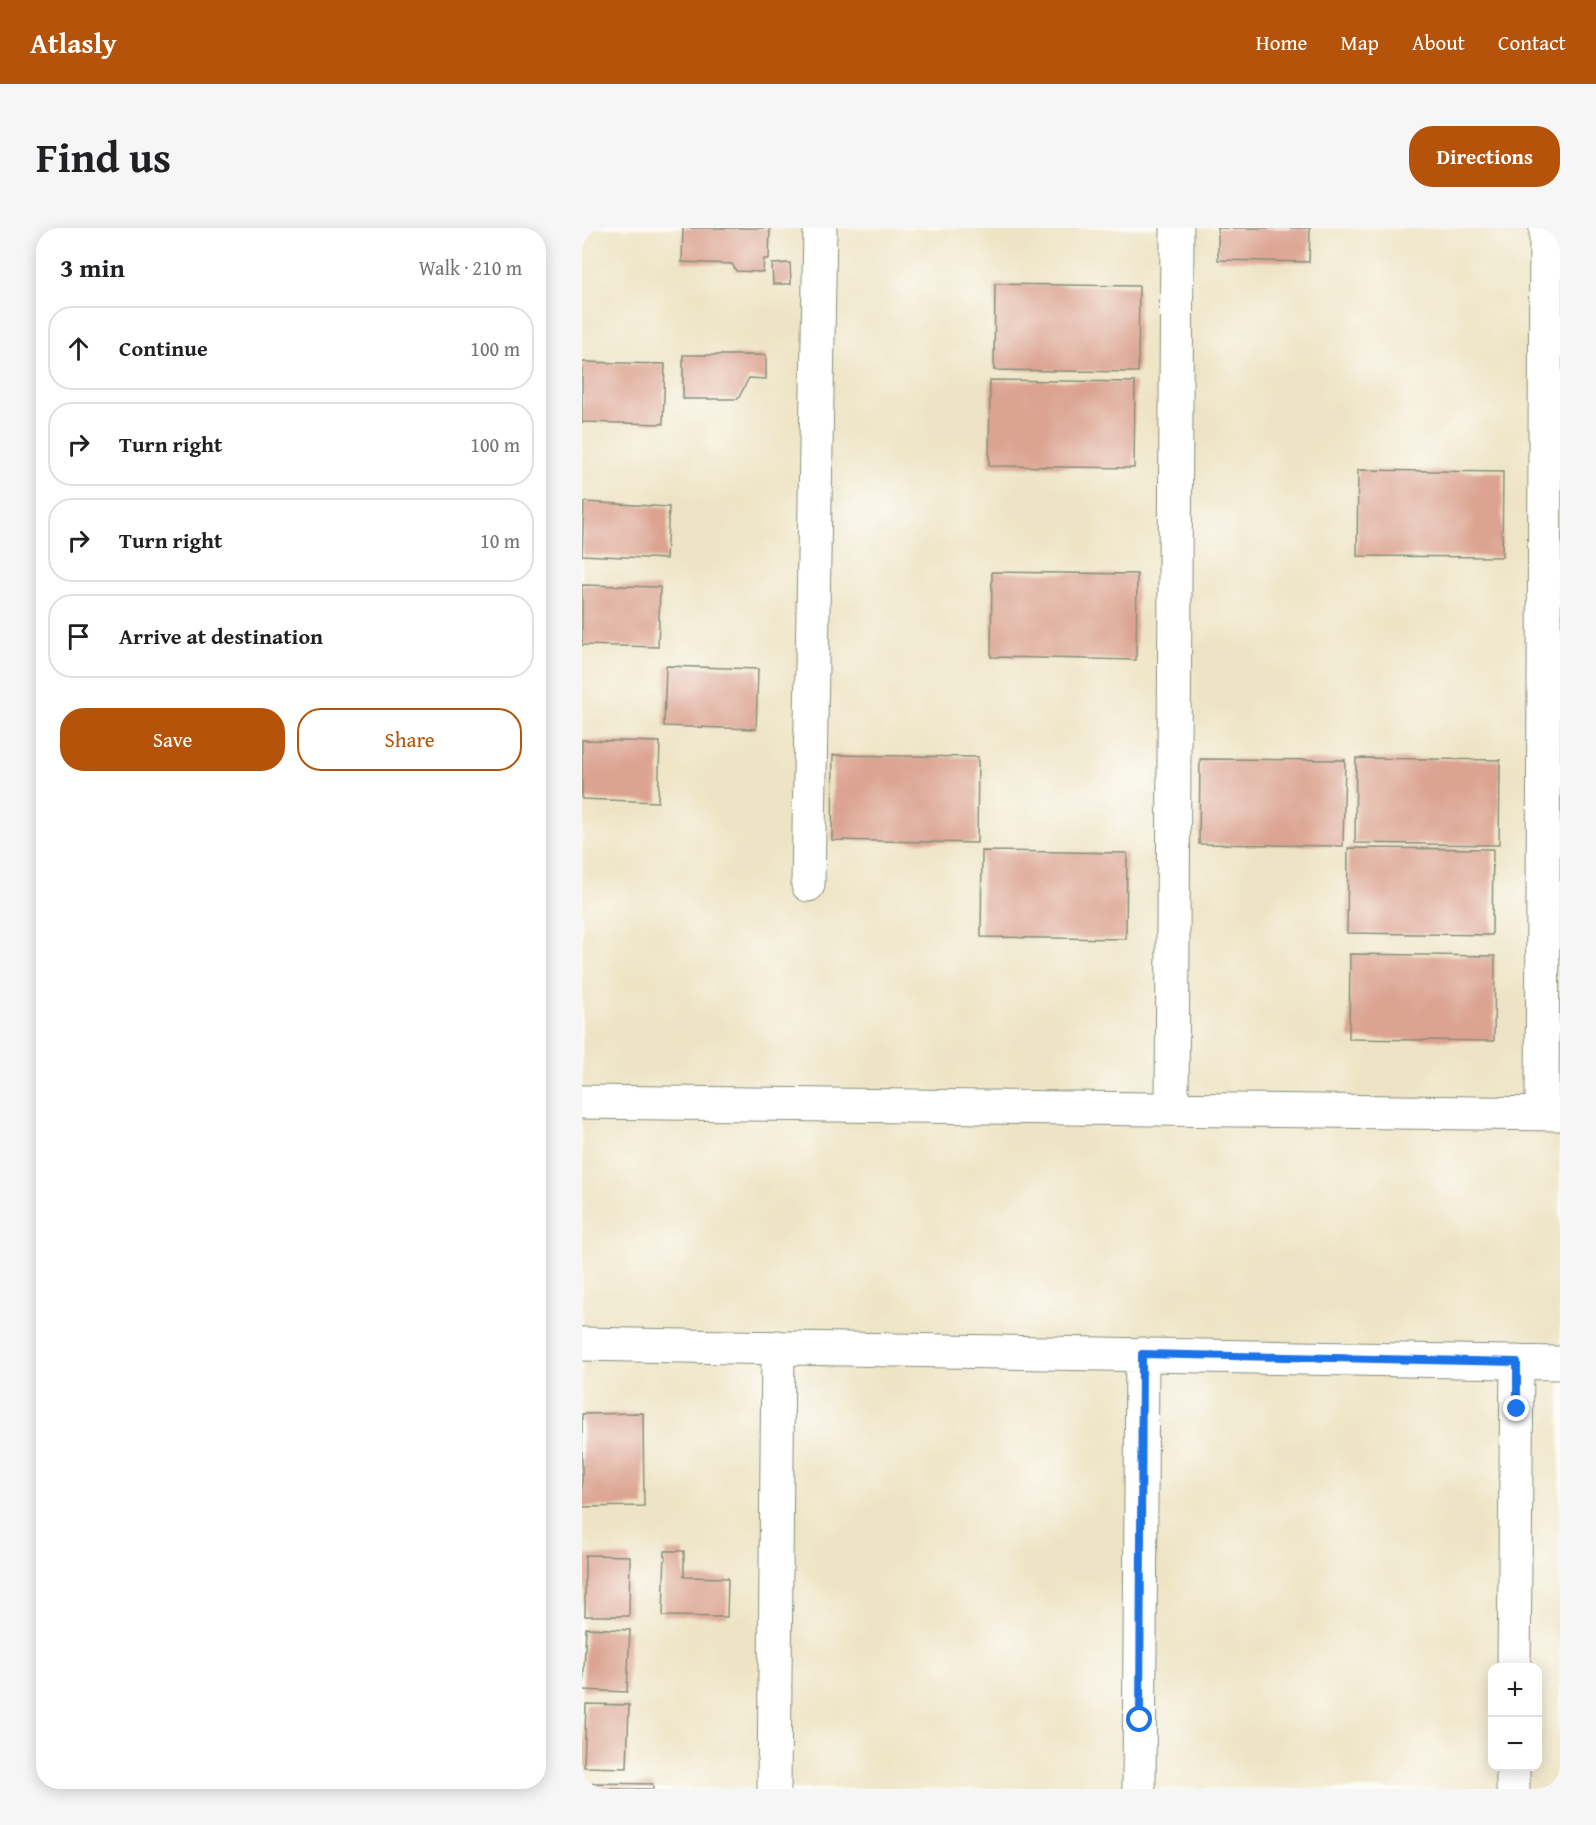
<!DOCTYPE html>
<html lang="en">
<head>
<meta charset="utf-8">
<style>
	:root { --surface:#fff; --page:#f6f6f6; --text:#202124; --muted:#757577; --line:#e0e0e0; --accent:#b45309 }
	body { margin:0; font-family:"Gentium Book Plus",serif; background:var(--page); color:var(--text) }
	.controls { position:absolute; right:18px; bottom:18px; display:grid; overflow:hidden; border-radius:12px; box-shadow:0 3px 15px #0003 }
	.controls button { width:54px; height:54px; display:grid; place-items:center; padding:0; border:0; border-bottom:2px solid var(--line); background:var(--surface); color:var(--text); font:30px sans-serif }
	.stop { position:absolute; width:18px; height:18px; margin:-14px; border:4px solid #1a73e8; border-radius:50%; background:#fff }
	.stop.end { background:#1a73e8; border-color:#fff; box-shadow:0 2px 6px #0008 }
	.list { margin:0; padding:0; list-style:none }
	h2 { display:flex; justify-content:space-between; align-items:center; height:78px; margin:0; padding:0 24px; font-size:26px }
	h2 small { font-size:20px; font-weight:400; color:var(--muted) }
	.list li { display:grid; grid-template-columns:39px 1fr auto; gap:18px; align-items:center; box-sizing:border-box; height:84px; margin:0 12px 12px; padding:0 12px; border:2px solid var(--line); border-radius:24px }
	.list b { display:block; font-size:22px; white-space:nowrap }
	.list em { font-size:20px; font-style:normal; color:var(--muted) }
	.actions { display:flex; gap:12px; padding:18px 24px }
	.actions a { flex:1; padding:14px 0; border:2px solid var(--accent); border-radius:24px; text-align:center; font-size:21px; color:var(--accent) }
	.actions .main { background:var(--accent); color:#fff }
	.icon { flex:none; width:33px; height:33px; fill:none; stroke:currentColor; stroke-width:2; stroke-linecap:round; stroke-linejoin:round }
	.map { position:relative; flex:none; width:978px; height:1561px; overflow:hidden; border-radius:24px }
	header { display:flex; align-items:center; gap:36px; box-sizing:border-box; height:84px; padding:0 30px; background:var(--accent); color:#fff }
	header strong { font-size:28px }
	nav { display:flex; gap:33px; margin-inline-start:auto; font-size:21px }
	.intro { display:flex; align-items:center; justify-content:space-between; box-sizing:border-box; height:144px; padding:0 36px }
	h1 { margin:0; font-size:42px }
	.button { padding:15px 27px; border-radius:24px; background:var(--accent); color:#fff; font-size:21px; font-weight:700 }
	main { display:flex; gap:36px; padding:0 36px }
	aside { flex:1; background:var(--surface); border-radius:24px; box-shadow:0 3px 15px #0003 }
	.map>svg:first-child { display:block }
	.building { fill:#dba390 }
	.lines { fill:none; stroke-linecap:round; stroke-linejoin:round }
	.minor-casing { stroke:#86907c; stroke-width:35 }
	.minor { stroke:#fff; stroke-width:33 }
	.route { stroke:#1a73e8; stroke-width:8 }
</style>
</head>
<body>
<header>
<strong>Atlasly</strong>
<nav><a>Home</a><a>Map</a><a>About</a><a>Contact</a></nav>
</header>
<div class="intro"><h1>Find us</h1><a class="button">Directions</a></div>
<main>
<aside>
<h2>3 min<small>Walk · 210 m</small></h2>
<ul class="list">
<li><svg class="icon" aria-label="ahead" viewBox="0 0 24 24"><path d="M12 20V5M6 11l6-6 6 6"/></svg><div><b>Continue</b></div><em>100 m</em></li>
<li><svg class="icon" aria-label="right" viewBox="0 0 24 24"><path d="M7 20v-9h11M14 6l5 5-5 5"/></svg><div><b>Turn right</b></div><em>100 m</em></li>
<li><svg class="icon" aria-label="right" viewBox="0 0 24 24"><path d="M7 20v-9h11M14 6l5 5-5 5"/></svg><div><b>Turn right</b></div><em>10 m</em></li>
<li><svg class="icon" aria-label="arrive" viewBox="0 0 24 24"><path d="M6 21V4h12l-3 4 3 4H6"/></svg><div><b>Arrive at destination</b></div></li>
</ul>
<div class="actions"><a class="main">Save</a><a>Share</a></div>
</aside>
<div class="map">
<svg width="978" height="1561" viewBox="0 0 978 1561">
	<rect width="100%" height="100%" fill="#fdfcf7"/>
	<filter id="ink" filterUnits="userSpaceOnUse"><feTurbulence type="fractalNoise" baseFrequency=".0167" numOctaves="2"/><feDisplacementMap in="SourceGraphic" scale="12" xChannelSelector="R" yChannelSelector="G"/><feConvolveMatrix kernelMatrix="1 2 1 2 8 2 1 2 1" color-interpolation-filters="sRGB"/></filter>
	<filter id="wash" filterUnits="userSpaceOnUse"><feTurbulence type="fractalNoise" baseFrequency=".008" numOctaves="4" result="noise"/><feDisplacementMap in="SourceGraphic" scale="24" xChannelSelector="R" yChannelSelector="G"/><feGaussianBlur stdDeviation="1.35" result="paint"/><feColorMatrix in="noise" values="0 0 0 0 0 0 0 0 0 0 0 0 0 0 0 0 0 1.4 0 .05"/><feComposite in="paint" operator="in"/></filter>
	<g filter="url(#wash)">
		<rect width="100%" height="100%" fill="#eee4c5"/>
		<g id="blocks">
			<path class="building" d="M101 0H188L187 31H182L181 44 154 43 150 36 100 34Z
				M636 0H728L727 34 636 32Z
				M208 35 209 56H191L190 36Z
				M413 56 557 58 556 144 412 142Z
				M101 127H184V151L167 150 156 171H101Z
				M0 134 83 136 81 196 0 194Z
				M408 152 553 154 552 240 407 238Z
				M776 242 921 244 920 329 775 328Z
				M2 274 87 279 84 331 0 327Z
				M410 344 555 346 554 432 409 429Z
				M0 357 78 359 76 419 0 417Z
				M84 438 176 441 174 501 82 498Z
				M0 512 78 514 76 574 0 571Z
				M251 527 396 529 395 615 250 612Z
				M774 530 918 532 917 617 773 615Z
				M618 531 763 532 761 618 617 616Z
				M766 620 911 621 910 707 765 705Z
				M400 623 545 625 544 711 399 709Z
				M768 726 913 728 912 813 767 811Z
				M61 1185 62 1278 0 1279V1186Z
				M83 1323H102V1349L146 1350 145 1389 81 1388Z
				M3 1327 48 1328 47 1388H3Z
				M4 1400 48 1402 45 1464 1 1462Z
				M4 1476 47 1477 45 1540 2 1539Z
				M11 1555 71 1556V1561H11Z"/>
		</g>
	</g>
	<g filter="url(#ink)">
		<use href="#blocks" fill-opacity="0" stroke="#86907c" stroke-width="1.5"/>
		<g class="lines">
			<g class="minor-casing">
				<path id="minor" d="M226 657 238 0
					M0 874 978 886
					M590 881 595 0
					M960 886 964 0
					M0 1116 978 1135
					M932 1440 935 1134
					M192 1561 196 1119
					M557 1561 560 1126
					M931 1561V1538"/>
			</g>
			<use href="#minor" class="minor"/>
		</g>
	</g>
	<g class="lines" filter="url(#ink)">
		<path class="route" d="M558 1492 560 1126 935 1134V1181"/>
	</g>
</svg>
<div class="controls">
<button>+</button>
<button>−</button>
</div>
<div class="stop" style="left:558px;top:1492px"></div>
<div class="stop end" style="left:935px;top:1181px"></div>
</div>
</main>
</body>
</html>
